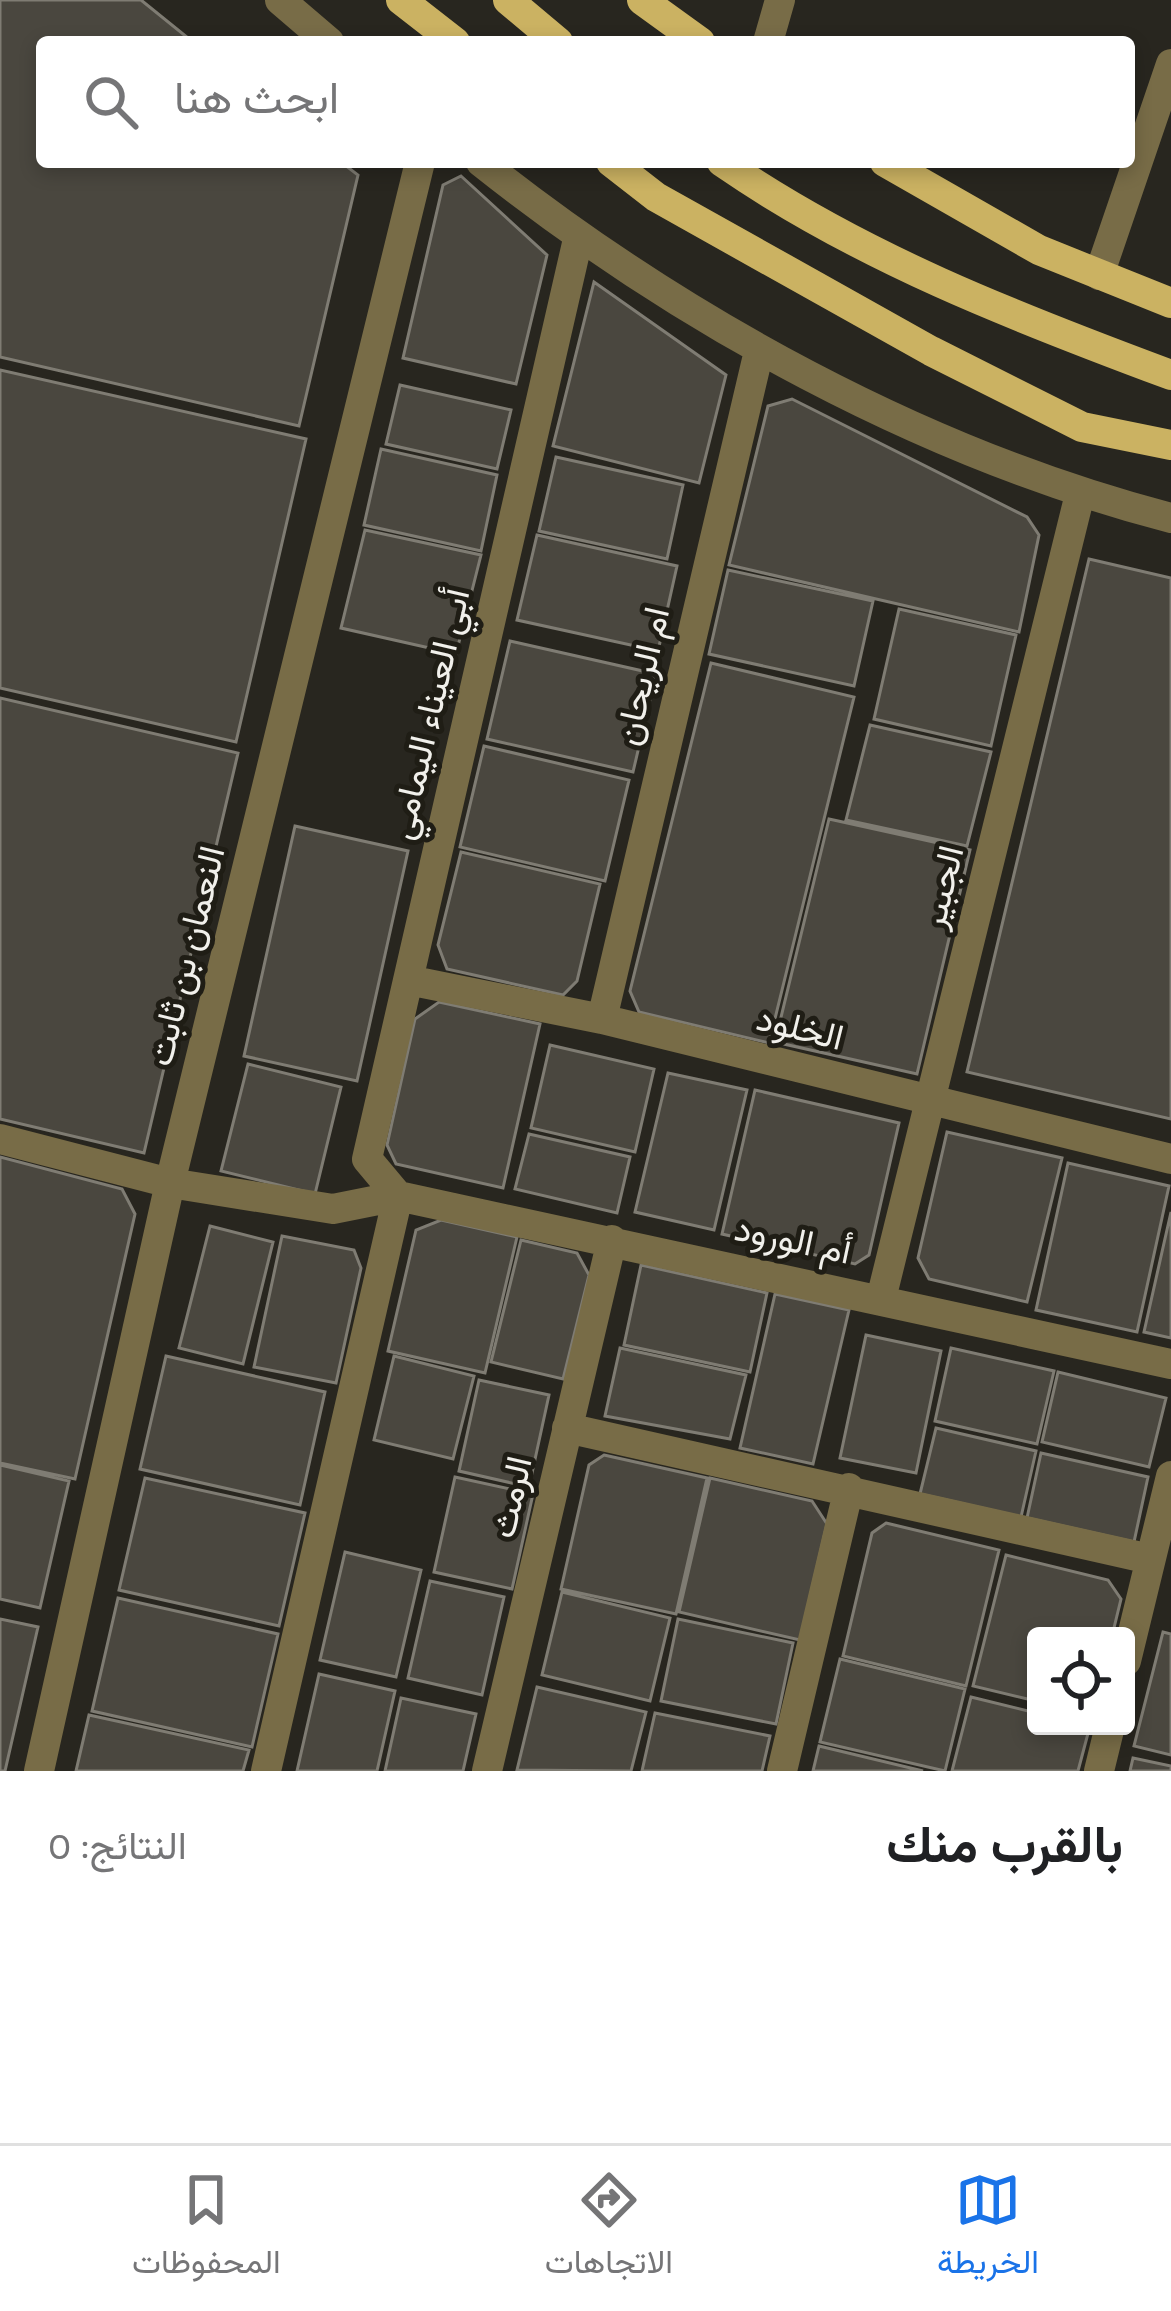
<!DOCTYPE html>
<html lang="ar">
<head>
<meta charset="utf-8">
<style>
	:root { --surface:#fff; --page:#f2f2f2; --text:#202124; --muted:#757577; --line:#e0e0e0; --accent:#1a73e8 }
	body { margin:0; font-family:Karla,Vazirmatn,sans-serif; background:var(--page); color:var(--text); direction:rtl }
	.controls { position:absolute; right:36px; bottom:36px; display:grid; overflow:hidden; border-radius:12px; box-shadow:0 6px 18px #0003 }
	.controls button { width:108px; height:108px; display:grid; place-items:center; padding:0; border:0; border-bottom:3px solid var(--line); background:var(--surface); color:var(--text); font:60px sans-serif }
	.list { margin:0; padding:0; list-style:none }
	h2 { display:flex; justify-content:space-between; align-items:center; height:156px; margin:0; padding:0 48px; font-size:51px }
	h2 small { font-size:39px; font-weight:400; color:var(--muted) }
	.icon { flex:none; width:66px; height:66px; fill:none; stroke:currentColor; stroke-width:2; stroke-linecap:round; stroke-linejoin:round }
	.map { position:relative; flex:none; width:1171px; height:1771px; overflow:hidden; direction:ltr }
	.search { position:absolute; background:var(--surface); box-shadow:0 6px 18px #0003; left:36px; right:36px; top:36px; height:132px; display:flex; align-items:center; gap:30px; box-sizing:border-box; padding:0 42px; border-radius:12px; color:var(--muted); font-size:45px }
	.sheet { height:372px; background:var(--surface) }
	nav { display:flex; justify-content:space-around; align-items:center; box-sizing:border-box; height:168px; border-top:3px solid var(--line); background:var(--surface); font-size:33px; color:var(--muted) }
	nav a { display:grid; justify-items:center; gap:6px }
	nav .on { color:var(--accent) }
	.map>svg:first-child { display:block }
	.building { fill:#4a473f; stroke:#7f7c73; stroke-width:3 }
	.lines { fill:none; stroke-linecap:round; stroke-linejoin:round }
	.minor { stroke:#786c47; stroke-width:30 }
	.major { stroke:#cbb262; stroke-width:30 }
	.labels { text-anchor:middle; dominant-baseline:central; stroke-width:10; stroke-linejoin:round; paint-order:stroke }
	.street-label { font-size:36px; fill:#f1f0eb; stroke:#1f1d15 }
</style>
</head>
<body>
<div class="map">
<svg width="1171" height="1771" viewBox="0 0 1171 1771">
	<rect width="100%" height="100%" fill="#28261f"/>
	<path class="building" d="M0 0H141L193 42H42V162H341L358 175 299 426 0 357Z
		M461 176 547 255 516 384 403 358 443 185Z
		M594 282 726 375 699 483 553 446Z
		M0 370 306 439 236 742 0 688Z
		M400 385 511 410 497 469 386 444Z
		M792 399 1027 517 1039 535 1019 632 729 565 768 406Z
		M381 449 497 475 481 551 364 525Z
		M556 457 683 485 667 559 539 531Z
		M365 530 481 555 456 654 341 628Z
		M537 535 677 566 658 651 517 620Z
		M1089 559 1171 578V1119L967 1072Z
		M728 570 873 601 854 686 709 654Z
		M899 609 1016 635 991 746 874 719Z
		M510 641 656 674 633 772 487 739Z
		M711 663 854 697 769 1043 639 1012 630 991Z
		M0 698 238 753 144 1153 0 1119Z
		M870 725 991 752 967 846 846 820Z
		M484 746 629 780 605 881 460 847Z
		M829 819 970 850 917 1074 775 1042Z
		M295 826 408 851 357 1081 244 1056Z
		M461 852 600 884 577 981 563 995 447 969 438 945Z
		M439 1002 540 1024 503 1188 396 1164 387 1145 415 1019Z
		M550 1045 654 1069 635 1152 531 1128Z
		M248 1064 341 1087 315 1194 221 1171Z
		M668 1073 747 1090 714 1230 635 1212Z
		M755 1090 899 1123 869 1255 855 1264 722 1234Z
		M947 1132 1062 1158 1027 1302 929 1279 918 1258Z
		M529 1134 630 1157 617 1213 515 1189Z
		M0 1157 122 1189 135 1214 75 1479 0 1463Z
		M1068 1163 1169 1186 1137 1332 1036 1310Z
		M1171 1212V1338L1144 1332Z
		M441 1220 517 1237 485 1373 388 1351 416 1230Z
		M210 1226 273 1242 243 1364 179 1348Z
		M282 1236 354 1250 361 1268 336 1383 254 1367Z
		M521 1240 577 1253 589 1275 563 1379 491 1362Z
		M641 1265 767 1293 750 1372 624 1345Z
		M775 1294 849 1310 813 1464 740 1448Z
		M866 1335 941 1351 916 1473 840 1458Z
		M620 1348 746 1375 730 1439 605 1416Z
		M951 1348 1054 1371 1037 1444 935 1421Z
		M166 1356 325 1392 300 1505 140 1469Z
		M394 1356 474 1376 453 1459 374 1440Z
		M1058 1372 1166 1398 1149 1467 1042 1442Z
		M479 1380 549 1395 529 1487 459 1471Z
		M936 1428 1036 1451 1021 1517 920 1494Z
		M1041 1453 1148 1477 1134 1542 1027 1518Z
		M604 1455 707 1478 676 1614 561 1589 589 1465Z
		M0 1465 69 1481 40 1608 0 1599Z
		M455 1477 533 1494 512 1589 434 1572Z
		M145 1478 305 1513 279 1626 119 1590Z
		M710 1478 812 1501 827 1524 800 1640 679 1612Z
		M886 1523 999 1550 966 1686 843 1656 872 1533Z
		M345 1552 421 1570 396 1677 320 1660Z
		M1006 1555 1108 1580 1121 1599 1112 1636H1036V1701L973 1686Z
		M430 1581 504 1597 482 1695 408 1678Z
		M562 1592 670 1618 650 1701 542 1675Z
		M118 1598 278 1634 252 1747 92 1711Z
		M0 1619 38 1627 5 1771H0Z
		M678 1619 793 1643 776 1724 661 1701Z
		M1163 1632 1171 1634V1755L1134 1746Z
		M840 1659 965 1689 945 1771 820 1742Z
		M319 1674 395 1691 377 1771H297Z
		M537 1687 646 1712 631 1771 517 1770Z
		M971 1697 1036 1713V1726H1090L1078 1771H952Z
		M401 1698 476 1714 463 1771H385Z
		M655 1713 770 1736 762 1771H642Z
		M89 1715 249 1750 243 1771H76Z
		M819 1746 923 1771H813Z
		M1133 1758 1171 1766V1771H1130Z"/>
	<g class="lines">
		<path class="minor" d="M280 0 329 42
			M768 42 780 0
			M481 162C680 320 924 454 1171 518
			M1099 275 1171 64
			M408 980 602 1019 1171 1159
			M602 1019 759 351
			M0 1139 170 1183 333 1209 398 1196 367 1159 578 239
			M881 1299 1080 494
			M567 1428 1150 1559
			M1126 1661 1171 1476
			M39 1771 170 1183 420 162
			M266 1771 398 1196 1171 1364
			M487 1771 612 1240
			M782 1771 849 1488
			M1099 1771 1110 1726"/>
		<path class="major" d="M401 0 455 42
			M508 0 558 42
			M642 0 700 42
			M611 162 656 197 931 351 1082 427 1171 445
			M722 162C860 257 1015 317 1171 375
			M885 162 1039 250 1171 303"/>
	</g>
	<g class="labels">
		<g class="street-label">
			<text transform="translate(642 676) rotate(-77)">ام الريحان</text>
			<text transform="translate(429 714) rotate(-77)">أبي العيناء اليمامي</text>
			<text transform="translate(942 887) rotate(-76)">الجبير</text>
			<text transform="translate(186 956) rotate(-76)">النعمان بن ثابت</text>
			<text transform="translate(800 1028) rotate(14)">الخلود</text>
			<text transform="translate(793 1240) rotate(12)">أم الورود</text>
			<text transform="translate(511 1497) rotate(-77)">الرمث</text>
		</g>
	</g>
</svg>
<div class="controls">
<button><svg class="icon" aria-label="locate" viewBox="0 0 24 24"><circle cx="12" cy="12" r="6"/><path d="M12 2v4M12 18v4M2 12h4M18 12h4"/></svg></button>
</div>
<div class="search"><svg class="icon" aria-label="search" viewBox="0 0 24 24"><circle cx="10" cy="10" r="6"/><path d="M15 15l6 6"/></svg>ابحث هنا</div>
</div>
<section class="sheet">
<h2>بالقرب منك<small>النتائج: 0</small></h2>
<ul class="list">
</ul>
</section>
<nav>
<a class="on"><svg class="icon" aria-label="map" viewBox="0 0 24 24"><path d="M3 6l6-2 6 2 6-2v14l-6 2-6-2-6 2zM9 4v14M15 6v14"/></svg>الخريطة</a>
<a><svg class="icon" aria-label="directions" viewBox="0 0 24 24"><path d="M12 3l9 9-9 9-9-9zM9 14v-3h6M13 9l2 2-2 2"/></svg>الاتجاهات</a>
<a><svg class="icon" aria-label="saved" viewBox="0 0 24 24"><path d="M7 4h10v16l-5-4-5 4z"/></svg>المحفوظات</a>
</nav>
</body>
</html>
